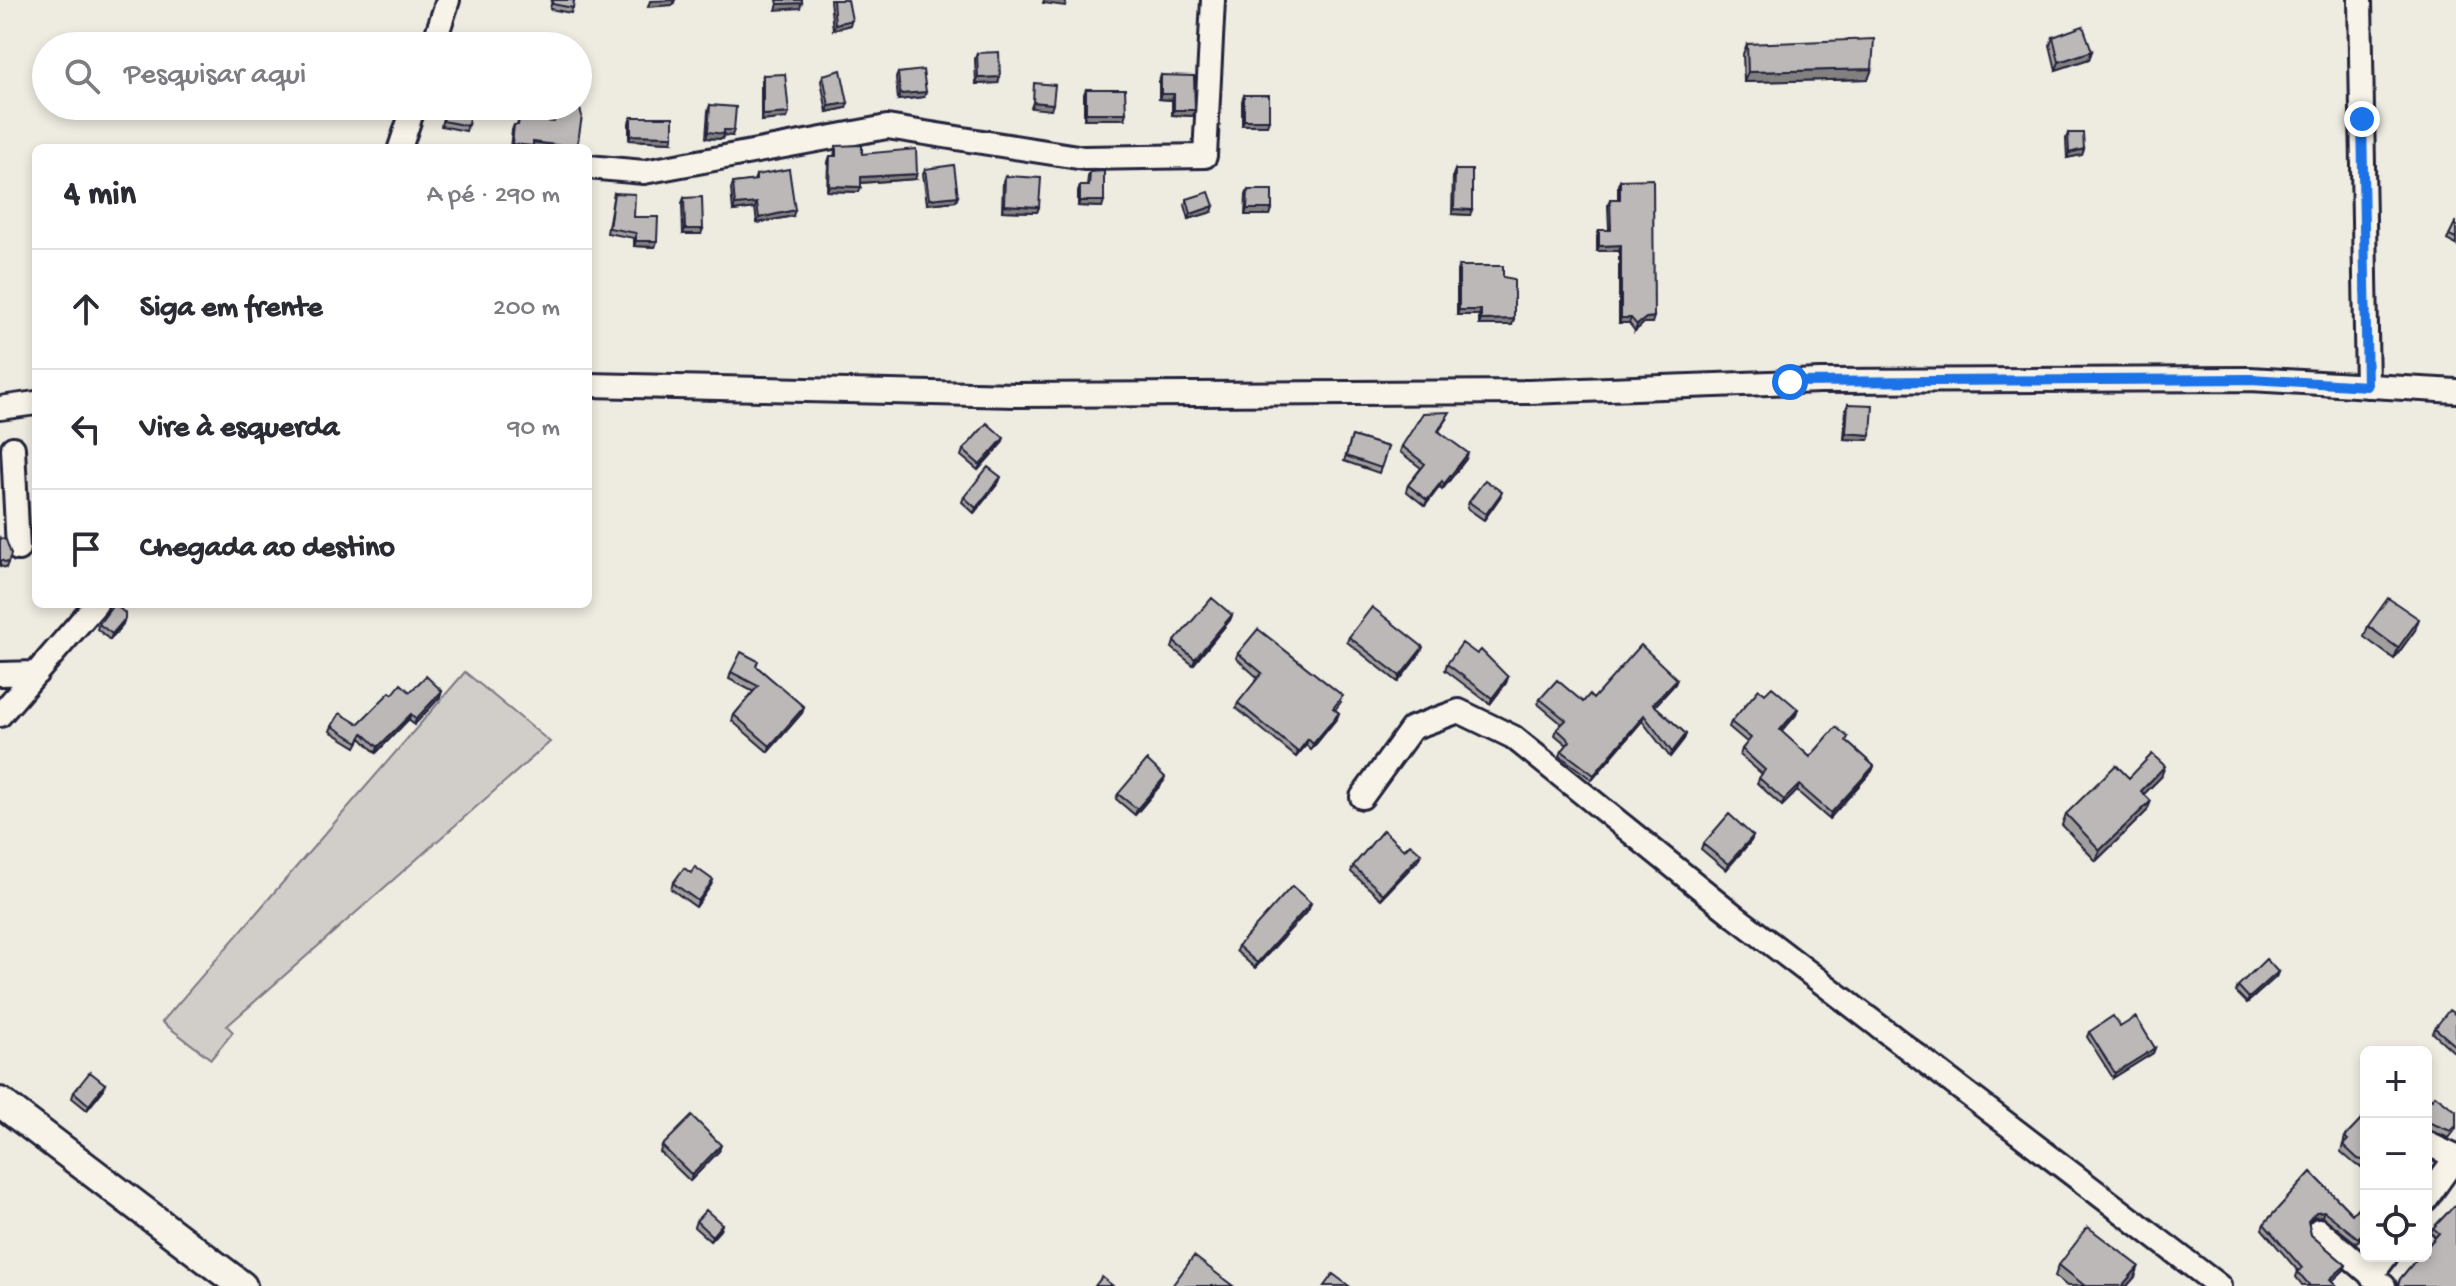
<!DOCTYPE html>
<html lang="pt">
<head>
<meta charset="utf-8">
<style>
	:root { --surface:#fff; --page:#f7f7f7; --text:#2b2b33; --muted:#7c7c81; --line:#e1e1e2 }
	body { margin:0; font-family:"Gochi Hand",sans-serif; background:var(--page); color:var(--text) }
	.controls { position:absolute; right:24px; bottom:24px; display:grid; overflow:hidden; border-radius:12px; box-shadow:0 4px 12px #0003 }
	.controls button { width:72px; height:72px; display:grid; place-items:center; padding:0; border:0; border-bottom:2px solid var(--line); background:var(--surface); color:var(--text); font:40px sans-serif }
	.stop { position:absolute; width:24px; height:24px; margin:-18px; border:6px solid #1a73e8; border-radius:50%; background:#fff }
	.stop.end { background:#1a73e8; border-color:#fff; box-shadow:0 2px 8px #0008 }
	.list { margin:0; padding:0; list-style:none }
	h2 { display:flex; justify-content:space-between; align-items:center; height:104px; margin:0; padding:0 32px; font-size:34px }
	h2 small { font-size:26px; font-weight:400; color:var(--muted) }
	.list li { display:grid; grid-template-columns:52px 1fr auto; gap:24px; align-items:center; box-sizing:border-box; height:120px; padding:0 32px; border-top:2px solid var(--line) }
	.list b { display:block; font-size:30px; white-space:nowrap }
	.list em { font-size:26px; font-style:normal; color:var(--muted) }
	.icon { flex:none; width:44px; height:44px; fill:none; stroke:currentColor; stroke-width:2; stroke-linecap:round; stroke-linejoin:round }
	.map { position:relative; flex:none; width:2456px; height:1286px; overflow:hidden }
	.search { position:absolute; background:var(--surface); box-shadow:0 4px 12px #0003; left:32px; top:32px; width:560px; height:88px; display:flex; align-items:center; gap:20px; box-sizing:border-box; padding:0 28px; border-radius:44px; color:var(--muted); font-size:30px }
	.panel { position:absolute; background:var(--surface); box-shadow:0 4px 12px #0003; left:32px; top:144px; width:560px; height:464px; border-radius:12px }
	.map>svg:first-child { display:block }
	.green { fill:#d1cdc9; stroke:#7a7882; stroke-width:2 }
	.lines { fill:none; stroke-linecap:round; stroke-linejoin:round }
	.minor-casing { stroke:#22223b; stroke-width:28 }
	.tertiary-casing { stroke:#22223b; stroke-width:34 }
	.minor { stroke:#f7f3e8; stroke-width:22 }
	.tertiary { stroke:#f7f3e8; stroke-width:28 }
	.wall { fill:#a19e9d; stroke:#22223b; stroke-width:2 }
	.shaded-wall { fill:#838180; stroke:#22223b; stroke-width:2 }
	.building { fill:#bbb8b7; stroke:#22223b; stroke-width:2 }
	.route { stroke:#1a73e8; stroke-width:10 }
</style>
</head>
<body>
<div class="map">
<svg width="2456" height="1286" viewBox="0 0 2456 1286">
	<rect width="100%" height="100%" fill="#eeebe1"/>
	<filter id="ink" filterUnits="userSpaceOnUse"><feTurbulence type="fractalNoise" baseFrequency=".0125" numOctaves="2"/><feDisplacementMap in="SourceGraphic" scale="16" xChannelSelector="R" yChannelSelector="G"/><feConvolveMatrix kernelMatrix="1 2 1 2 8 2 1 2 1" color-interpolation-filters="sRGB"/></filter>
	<g filter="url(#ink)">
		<path class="green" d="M465 672 550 742 227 1026 233 1032 211 1059 162 1022Z"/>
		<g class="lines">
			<g class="minor-casing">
				<path id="minor" d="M2360 0 2367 386
					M433 46 448 0
					M400 148 414 106
					M588 167 644 172 887 127 1084 158 1205 156 1213 0
					M588 385 1016 395 1529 392 1820 381 2250 379 2456 391
					M0 408 36 403
					M13 448 18 549
					M0 674 37 673
					M0 715 96 604
					M1362 797 1412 728 1459 711 1513 737 1736 917 2219 1286
					M2426 1143 2456 1157
					M2426 1199 2456 1157
					M2319 1230 2384 1286
					M2371 1276 2386 1256"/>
			</g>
			<g class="tertiary-casing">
				<path id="tertiary" d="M0 1102 242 1286"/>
			</g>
			<use href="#minor" class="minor"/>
			<use href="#tertiary" class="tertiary"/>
		</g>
		<path class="wall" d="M552 0H574L571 13 550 9Z
			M830 0H848L850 25 833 30Z
			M2053 37 2092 51 2089 59 2056 70 2050 45Z
			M1747 44 1872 69 1868 79 1744 82 1743 54Z
			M977 53 998 83 976 84 975 59Z
			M898 73 924 97 898 100 896 78Z
			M763 75 789 113 787 118 761 121V81Z
			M823 75 846 108 827 112 821 81Z
			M1161 75 1193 116 1172 115V100L1159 99V80Z
			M1086 89 1124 119H1084V94Z
			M1244 95 1267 125H1242V101Z
			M710 105 732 136 724 135 722 139 706 138 708 111Z
			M446 106H471L466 131 441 126Z
			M554 106H578L532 148H510L512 130 514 125H517L519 119 553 122Z
			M631 117 671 142 629 140V123Z
			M2068 133 2084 149 2082 155 2067 158 2066 139Z
			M836 146 862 154 915 179 861 183 859 192 827 191 828 162 830 156H834Z
			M925 169 958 196 956 201 927 204 923 174Z
			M1455 170 1470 215 1452 214 1453 175Z
			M1090 172 1102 207 1078 206V192L1080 186H1087L1088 177Z
			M756 175 793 216 757 223 755 208 733 211 731 189 733 183 754 181Z
			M1005 176 1039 207 1037 212 1002 211 1003 181Z
			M1620 180 1652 323H1644L1635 331 1629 323H1619V251H1597V236L1599 230H1609L1608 205 1610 199H1618V185Z
			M1248 190 1272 209 1270 215H1245L1246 195Z
			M614 193 634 217 657 241 655 247 634 246V238L607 233Z
			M684 198 701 234H683L682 203Z
			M1187 199 1212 212 1189 219 1185 205Z
			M2456 221V245L2447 240Z
			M1459 266 1503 277 1512 325H1479V315H1457V271Z
			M1848 404 1871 435 1869 440 1844 439 1846 409Z
			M1448 418 1439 431 1466 459 1442 490 1440 486 1425 506 1406 491 1408 485 1421 468 1400 452 1402 446Z
			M1352 436 1388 447 1379 473 1344 461Z
			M1002 443 978 470 961 456 963 450Z
			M999 482 974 513 962 502 964 497Z
			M1500 497 1484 520 1467 508 1469 502Z
			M0 538 11 554 6 568 0 566Z
			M1232 615 1230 620 1193 665 1172 648 1174 642Z
			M99 624H123L110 640 97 629Z
			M2368 626 2415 630 2394 659 2364 637Z
			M1349 637 1421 652 1398 682 1347 642Z
			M1238 653 1341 702 1335 710 1339 713 1337 718 1311 750 1306 745 1296 757 1236 708 1238 703 1258 678 1236 658Z
			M1447 664 1508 677 1506 683 1490 704 1445 670Z
			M756 666 804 707 802 713 768 752 732 721 734 715 754 692 729 679 731 672Z
			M1677 679 1675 684 1655 706 1686 734 1684 739 1670 757 1642 721 1592 780 1560 756 1562 751 1567 745 1555 735 1557 729 1562 724 1538 704 1540 699 1583 702Z
			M442 691 440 697 414 725 409 719 376 753 361 738 356 747 330 731 332 726 358 724 393 694 410 692Z
			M1765 694 1798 709 1796 715 1781 732 1810 757 1847 742 1874 766 1872 771 1829 819 1797 791 1782 806 1757 783 1762 774 1740 755 1742 749 1748 743 1729 727 1731 722Z
			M2161 777 2144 794 2147 811 2096 861 2062 825 2066 814 2129 778Z
			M1163 782 1135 815 1116 799 1118 794Z
			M1753 836 1751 841 1726 870 1701 849 1703 844Z
			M1404 850 1419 859 1381 899 1351 872 1353 866Z
			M691 873 713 880 711 885 696 907 671 889 673 883Z
			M1309 909 1255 968 1236 951 1238 946Z
			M2278 972 2276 977 2247 1003 2236 992 2238 986Z
			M2456 1015V1054L2433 1033 2435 1028Z
			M2120 1027 2155 1048 2153 1053 2113 1078 2087 1037 2089 1032Z
			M105 1084 103 1090 87 1110 72 1098 74 1092Z
			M2426 1094 2432 1099 2456 1111V1129L2449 1138 2426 1129Z
			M2366 1115V1169L2356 1165 2341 1152 2345 1137Z
			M662 1146 719 1151 690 1181 660 1152Z
			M2311 1172 2352 1214 2366 1199V1242L2362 1237 2356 1243 2322 1216 2314 1217 2308 1224 2311 1235 2346 1265 2344 1270 2332 1281 2337 1286H2303L2296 1277 2298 1271 2262 1229 2264 1224Z
			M2456 1204V1286H2397L2400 1279 2435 1237 2431 1233 2433 1228Z
			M696 1221 722 1224 720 1230 710 1241 694 1227Z
			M2059 1265 2135 1277 2127 1286H2067L2055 1276Z"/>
		<path class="shaded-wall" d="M675 0 673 5 648 7 650 1Z
			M1044 0H1067L1065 6 1043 3Z
			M802 3 800 8 776 10 778 4Z
			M852 20 850 25 833 30 835 24Z
			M2092 51 2089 59 2056 70 2059 62Z
			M1872 69 1868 79 1744 82 1748 72Z
			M1000 77 998 83 976 84 978 78Z
			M926 92 924 97 898 100 900 94Z
			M1161 94H1174L1172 100 1159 99Z
			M1033 102 1053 104 1051 110 1031 108Z
			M848 103 846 108 827 112 829 106Z
			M1174 110H1195L1193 116 1172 115Z
			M789 113 787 118 761 121 763 115Z
			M1086 113H1126L1124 119H1084Z
			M1244 120H1269L1267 125H1242Z
			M724 130H734L732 136 724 135 722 139 706 138 708 132Z
			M631 135 673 136 671 142 629 140Z
			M533 142 577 148H510L512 144Z
			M2084 149 2082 155 2067 158 2069 153Z
			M917 174 915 179 859 183 861 177Z
			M829 186 861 187 859 192 827 191Z
			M958 196 956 201 927 204 929 199Z
			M1080 201H1104L1102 207 1078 206Z
			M757 203 755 208 733 211 735 205Z
			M1004 205 1039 207 1037 212 1002 211Z
			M1214 206 1212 212 1189 219 1191 214Z
			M1247 209H1272L1270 215H1245Z
			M1454 209 1472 210 1470 215 1452 214Z
			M795 210 793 216 757 223 759 218Z
			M685 229H703L701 234H683Z
			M636 241H657L655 247 634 246Z
			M1621 245 1619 251H1597L1599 246Z
			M1459 310H1481L1479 315H1457Z
			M1654 317 1652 323H1644L1635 331 1637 325 1646 318Z
			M1621 318H1631L1629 323H1619Z
			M1514 319 1512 325H1479L1481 320Z
			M1846 433 1871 435 1869 440 1844 439Z
			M1004 438 1002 443 978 470 980 465Z
			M1468 453 1466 459 1442 490 1444 484Z
			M1001 477 999 482 974 513 976 508Z
			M1442 481 1440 486 1425 506 1427 500Z
			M1502 492 1500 497 1484 520 1486 514Z
			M1232 615 1230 620 1193 665 1195 659Z
			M125 619 123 624 110 640 112 634Z
			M2419 619 2415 630 2394 659 2398 648Z
			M1423 647 1421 652 1398 682 1400 676Z
			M1508 677 1506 683 1490 704 1492 698Z
			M1677 679 1675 684 1651 710 1653 704Z
			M442 691 440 697 414 725 416 719Z
			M804 707 802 713 768 752 770 746Z
			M1798 709 1796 715 1778 736 1780 730Z
			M1339 713 1337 718 1311 750 1313 744Z
			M411 714 409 719 376 753 378 747Z
			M1644 715 1642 721 1592 780 1594 775Z
			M1686 734 1684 739 1670 757 1672 752Z
			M1308 739 1306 745 1296 757 1298 752Z
			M1874 766 1872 771 1829 819 1831 813Z
			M2165 766 2161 777 2137 801 2141 791Z
			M1165 777 1163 782 1135 815 1137 809Z
			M1799 785 1797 791 1782 806 1784 800Z
			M2151 801 2147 811 2096 861 2100 850Z
			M1753 836 1751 841 1726 870 1728 864Z
			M1421 853 1419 859 1381 899 1383 894Z
			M713 880 711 885 696 907 698 901Z
			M1311 903 1309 909 1255 968 1257 963Z
			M2278 972 2276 977 2247 1003 2249 998Z
			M2155 1048 2153 1053 2113 1078 2115 1073Z
			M105 1084 103 1090 87 1110 89 1105Z
			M721 1145 719 1151 690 1181 692 1175Z
			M2324 1211 2322 1216 2314 1217 2306 1227 2308 1221 2316 1212Z
			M722 1224 720 1230 710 1241 712 1236Z
			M2346 1265 2344 1270 2328 1285 2330 1279Z
			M2139 1266 2135 1277 2127 1286H2122Z"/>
		<path class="building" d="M553 0H574L573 8 552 4Z
			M777 0H802V3L778 4Z
			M833 0H848L852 20 835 24Z
			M2083 26 2092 51 2059 62 2053 37Z
			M1874 39 1872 69 1748 72 1747 44Z
			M999 52 1000 77 978 78 977 53Z
			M841 70 848 103 829 106 823 75Z
			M923 70 926 92 900 94 898 73Z
			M785 74 789 113 763 115V75Z
			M1161 75 1194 76 1195 110H1174V94H1161Z
			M1034 83 1055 85 1053 104 1033 102Z
			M1086 89H1125L1126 113H1086Z
			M1244 95H1269V120H1244Z
			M578 103 582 116 577 148 533 142V146L512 144 514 125H518L519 119 554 122 556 106H578Z
			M710 105 736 107 734 130H724V134L708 132Z
			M447 106H471L468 126 443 121Z
			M631 117H673V136L631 135Z
			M2068 133H2083L2084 149 2069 153Z
			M862 145V154L916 149 917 174 861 177V187L829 186 830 156H836V146Z
			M954 165 958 196 929 199 925 169Z
			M789 169 795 210 759 218 757 203 735 205 733 183 756 180V175Z
			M1455 170H1472V210L1454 209Z
			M1104 171V201H1080V186H1089L1090 172Z
			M1005 176 1041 178 1039 207 1004 205Z
			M1653 179 1654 317 1646 318 1637 325 1631 318H1621V245L1599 246V230H1611L1610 199H1620V180Z
			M1248 190H1272V209H1247Z
			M1209 192 1214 206 1191 214 1187 199Z
			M614 193 635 194 634 217H658L657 241H636V233L609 228Z
			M702 197 703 229H685L684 198Z
			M2456 221V238L2449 235Z
			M1459 266H1503V277L1514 279V319L1481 320V310H1459Z
			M1848 404 1873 405 1871 435 1846 433Z
			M1450 412 1438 431 1468 453 1444 484 1442 481 1427 500 1408 485 1425 464 1402 446 1423 413Z
			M987 423 1004 438 980 465 963 450Z
			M1352 436 1388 447 1381 468 1346 456Z
			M988 467 1001 477 976 508 964 497Z
			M1485 480 1502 492 1486 514 1469 502Z
			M0 538 6 540 11 554 8 563 0 560Z
			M1212 598 1232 615 1195 659 1174 642Z
			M2388 598 2419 619 2398 648 2368 626Z
			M114 604 125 613V619L112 634 99 624Z
			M1372 607 1423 647 1400 676 1349 637Z
			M1258 629 1343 696 1333 708 1339 713 1313 744 1308 739 1298 752 1238 703 1262 673 1238 653Z
			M1462 643 1477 654 1481 650 1508 677 1492 698 1447 664Z
			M1641 645 1677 679 1653 704 1686 734 1672 752 1644 715 1594 775 1562 751 1570 741 1557 729 1566 720 1540 699 1557 680 1583 702 1589 695 1593 699Z
			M741 652 758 661 756 666 804 707 770 746 734 715 758 686 731 672Z
			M426 676 442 691 416 719 411 714 378 747 363 733 358 742 332 726 340 713 358 724 390 692 393 694 401 684 410 692Z
			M1772 687 1798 709 1780 730 1810 757 1836 727 1848 737 1846 741 1874 766 1831 813 1799 785 1784 800 1759 778 1765 770 1742 749 1751 738 1731 722 1759 689 1765 694Z
			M2152 754 2165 766 2141 791 2151 801 2100 850 2066 814 2116 765 2129 778Z
			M1147 760 1165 777 1137 809 1118 794Z
			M1729 814 1753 836 1728 864 1703 844Z
			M1383 830 1404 850 1410 844 1421 853 1383 894 1353 866Z
			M695 867 713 880 698 901 673 883 684 868 691 873Z
			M1292 886 1311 903 1257 963 1238 946Z
			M2266 959 2278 972 2249 998 2238 986Z
			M2449 1010 2456 1015V1046L2435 1028Z
			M2113 1016 2120 1027 2136 1017 2155 1048 2115 1073 2089 1032Z
			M90 1072 105 1084 89 1105 74 1092Z
			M2426 1094 2432 1099 2435 1095 2456 1111V1126L2451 1131 2428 1122 2426 1123Z
			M2366 1115V1161L2358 1159 2343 1145 2348 1140 2345 1137Z
			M692 1116 721 1145 692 1175 662 1146Z
			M2426 1151 2431 1154 2426 1159Z
			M2311 1172 2352 1214 2366 1199V1234L2364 1232 2358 1238 2324 1211 2316 1212 2308 1221 2311 1235 2346 1265 2330 1279 2337 1286H2310L2298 1272 2302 1268 2264 1224Z
			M2456 1204V1286H2398L2400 1279 2419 1256H2426V1248L2439 1233 2433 1228Z
			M706 1210 722 1224 712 1236 696 1221Z
			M2088 1227 2139 1266 2122 1286H2085L2059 1265Z
			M1194 1256 1233 1286H1172Z
			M1333 1274 1349 1286H1324Z
			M1102 1277 1113 1286H1095Z"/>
	</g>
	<g class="lines" filter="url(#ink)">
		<path class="route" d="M1790 382 2250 379 2367 386 2362 119"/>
	</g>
</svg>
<div class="controls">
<button>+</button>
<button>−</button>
<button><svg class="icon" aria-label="locate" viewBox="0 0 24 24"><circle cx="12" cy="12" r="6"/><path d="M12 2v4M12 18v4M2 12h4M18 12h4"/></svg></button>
</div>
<div class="stop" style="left:1790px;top:382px"></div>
<div class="stop end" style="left:2362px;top:119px"></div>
<div class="search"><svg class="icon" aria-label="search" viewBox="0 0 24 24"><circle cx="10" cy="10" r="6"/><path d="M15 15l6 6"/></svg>Pesquisar aqui</div>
<section class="panel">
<h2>4 min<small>A pé · 290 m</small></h2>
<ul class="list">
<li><svg class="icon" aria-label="ahead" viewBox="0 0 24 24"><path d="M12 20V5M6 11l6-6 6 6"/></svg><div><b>Siga em frente</b></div><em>200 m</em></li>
<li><svg class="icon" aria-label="left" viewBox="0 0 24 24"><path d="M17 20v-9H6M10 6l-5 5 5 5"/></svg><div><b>Vire à esquerda</b></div><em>90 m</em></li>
<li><svg class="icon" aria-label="arrive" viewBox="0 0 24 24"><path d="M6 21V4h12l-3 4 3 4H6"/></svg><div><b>Chegada ao destino</b></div></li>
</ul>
</section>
</div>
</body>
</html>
